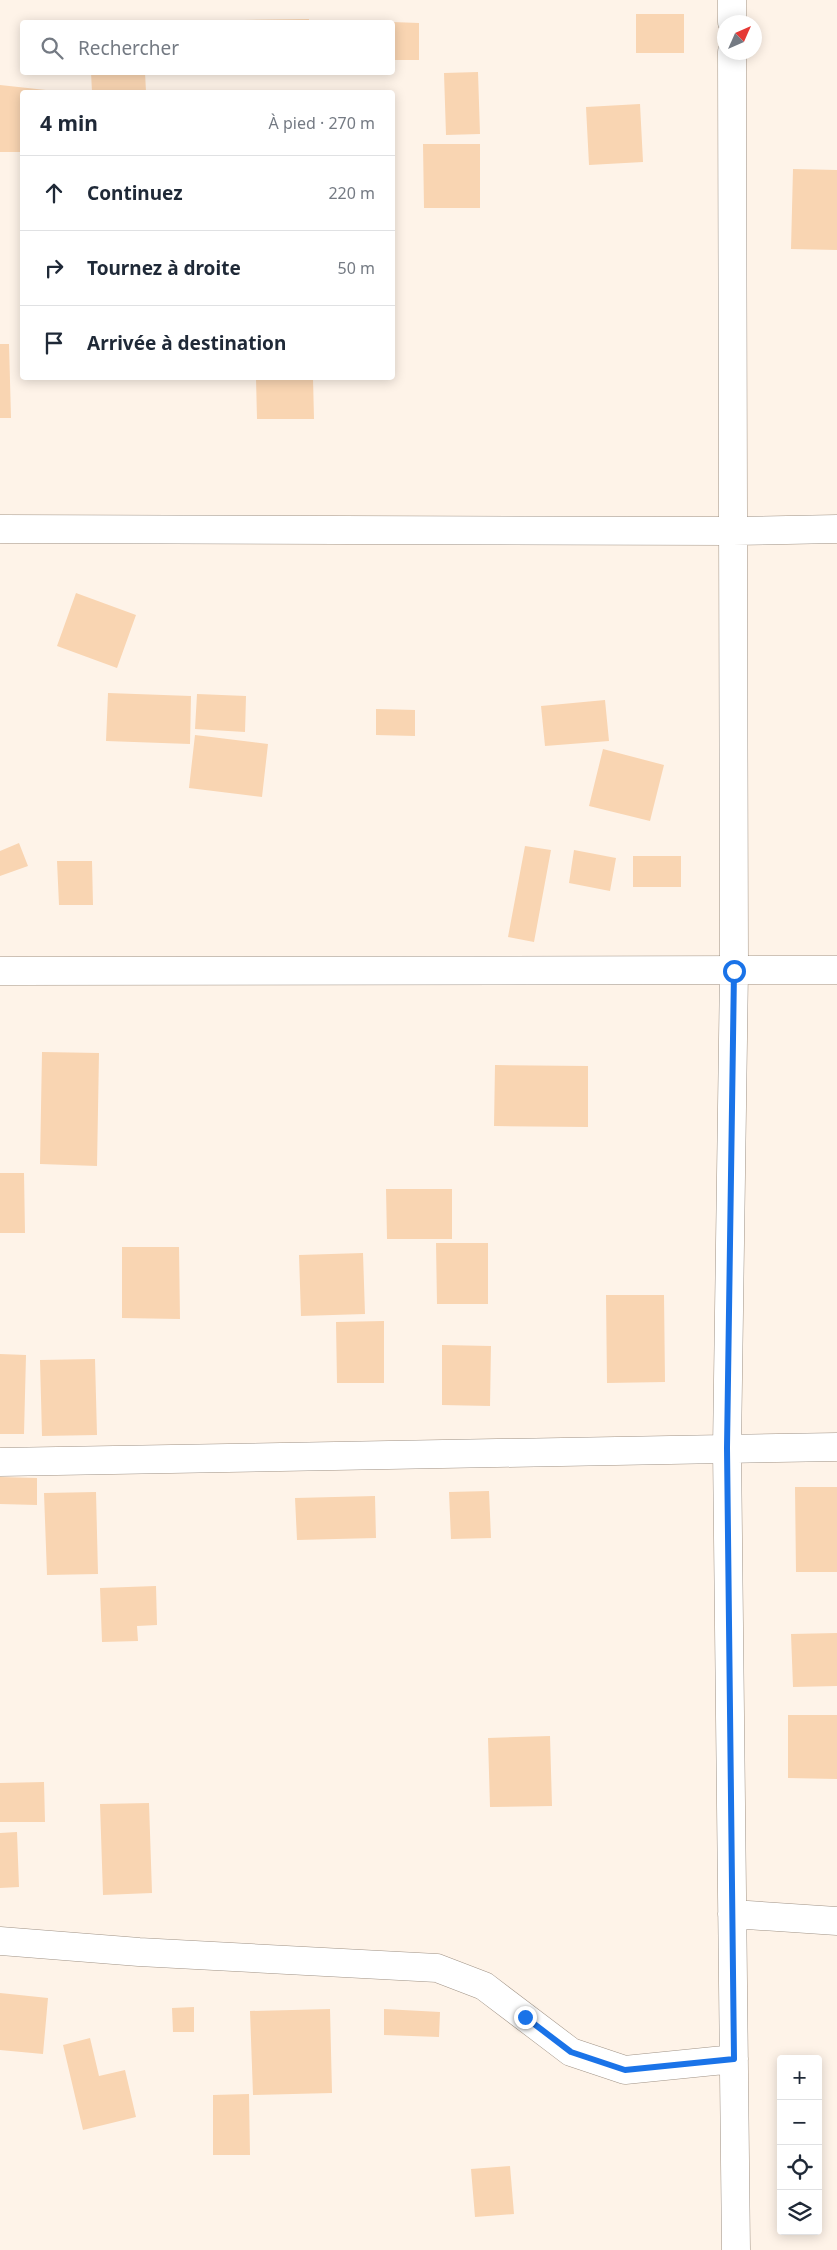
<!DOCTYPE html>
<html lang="fr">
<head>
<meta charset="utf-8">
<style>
	:root { --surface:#fff; --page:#f6f6f7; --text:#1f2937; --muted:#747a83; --line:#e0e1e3 }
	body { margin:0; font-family:"Noto Sans",sans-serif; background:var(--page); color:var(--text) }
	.controls { position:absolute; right:15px; bottom:15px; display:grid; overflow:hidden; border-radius:5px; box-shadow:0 2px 12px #0003 }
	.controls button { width:45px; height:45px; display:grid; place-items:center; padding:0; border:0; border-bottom:1px solid var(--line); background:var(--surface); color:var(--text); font:25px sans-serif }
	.compass { position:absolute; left:717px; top:15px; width:45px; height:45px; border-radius:50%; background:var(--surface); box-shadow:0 2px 12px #0003; rotate:45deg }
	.stop { position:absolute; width:15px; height:15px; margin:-11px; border:4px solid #1a73e8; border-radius:50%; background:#fff }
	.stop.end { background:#1a73e8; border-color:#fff; box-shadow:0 1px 5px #0008 }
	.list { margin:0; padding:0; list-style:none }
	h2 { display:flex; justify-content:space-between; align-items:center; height:65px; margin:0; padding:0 20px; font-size:21px }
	h2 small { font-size:16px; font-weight:400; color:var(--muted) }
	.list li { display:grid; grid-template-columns:32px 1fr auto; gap:15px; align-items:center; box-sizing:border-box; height:75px; padding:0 20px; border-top:1px solid var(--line) }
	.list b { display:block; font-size:19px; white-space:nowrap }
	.list em { font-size:16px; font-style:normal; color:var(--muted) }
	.icon { flex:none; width:28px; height:28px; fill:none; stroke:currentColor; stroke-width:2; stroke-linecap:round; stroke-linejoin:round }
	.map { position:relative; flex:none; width:837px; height:2250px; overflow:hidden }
	.search { position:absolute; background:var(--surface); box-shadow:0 2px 12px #0003; left:20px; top:20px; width:375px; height:55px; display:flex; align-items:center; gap:12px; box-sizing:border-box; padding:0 18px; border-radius:5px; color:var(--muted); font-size:19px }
	.panel { position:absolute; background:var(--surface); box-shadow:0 2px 12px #0003; left:20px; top:90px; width:375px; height:290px; border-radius:5px }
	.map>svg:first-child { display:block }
	.building { fill:#f9d5b2 }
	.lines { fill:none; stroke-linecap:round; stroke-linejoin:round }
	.street-casing { stroke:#a09386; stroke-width:29 }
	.street { stroke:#fff; stroke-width:28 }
	.route { stroke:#1a73e8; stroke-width:6 }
</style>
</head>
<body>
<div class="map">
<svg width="837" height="2250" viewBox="0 0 837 2250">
	<rect width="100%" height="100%" fill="#fef3e8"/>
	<path class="building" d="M636 14H684V53H636Z
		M309 19V22H244V20Z
		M392 22 419 23V60H392Z
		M91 72H145L146 92H92Z
		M478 72 480 134 446 135 444 73Z
		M0 85 55 91 22 92V152H0Z
		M640 104 643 162 589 165 586 107Z
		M423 144H480V208H424Z
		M793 169 837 170V250L791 249Z
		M0 344H9L11 418H0Z
		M256 378H313L314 419H257Z
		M76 593 136 615 117 668 57 646Z
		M108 693 191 696 190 744 106 741Z
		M197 694 246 696 245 732 195 729Z
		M605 700 609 741 545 746 541 706Z
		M376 709 415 710V736L376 735Z
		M195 735 268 744 262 797 189 788Z
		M603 749 664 765 650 821 589 806Z
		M19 843 28 866 0 876V851Z
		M525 846 551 850 534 942 508 937Z
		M574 850 616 858 610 891 569 883Z
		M633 856H681V887H633Z
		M57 861H92L93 905H59Z
		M42 1052 99 1053 97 1166 40 1164Z
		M495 1065 588 1066V1127L494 1126Z
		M0 1173H24L25 1233H0Z
		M386 1189H452V1239H387Z
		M436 1243H488V1304H437Z
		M122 1247H179L180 1319 122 1318Z
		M363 1253 365 1314 301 1316 299 1255Z
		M606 1295H664L665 1382 607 1383Z
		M384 1321V1383H337L336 1322Z
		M442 1345 491 1346 490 1406 442 1405Z
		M0 1354 26 1355 24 1434H0Z
		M95 1359 97 1435 42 1436 40 1360Z
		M0 1477 37 1478V1505L0 1504Z
		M795 1487H837V1572H796Z
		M489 1491 491 1538 451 1539 449 1492Z
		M96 1492 98 1574 47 1575 44 1493Z
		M375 1496 376 1538 297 1540 295 1498Z
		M156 1586 157 1625 137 1626 138 1641 102 1642 100 1588Z
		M837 1633V1686L793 1687 791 1634Z
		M788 1715H837V1779L788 1778Z
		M550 1736 552 1806 490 1807 488 1738Z
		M44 1782 45 1822H0V1783Z
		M149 1803 152 1893 103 1895 100 1804Z
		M17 1832 19 1887 0 1888V1833Z
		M0 1993 48 1998 43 2054 0 2050Z
		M194 2007V2032H173L172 2008Z
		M330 2009 332 2093 253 2095 250 2011Z
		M384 2009 440 2012 439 2037 384 2035Z
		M90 2038 99 2076 125 2070 136 2117 83 2130 63 2045Z
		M249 2094 250 2155H213V2095Z
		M510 2166 514 2214 475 2217 471 2169Z"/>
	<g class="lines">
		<g class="street-casing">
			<path id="street" d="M732 0V22
				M732 52 734 971 727 1448 736 2250
				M0 529 733 531 837 529
				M0 971 837 970
				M0 1462 837 1447
				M732 1914 837 1921
				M0 1941 139 1952 437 1968 484 1986 571 2052 625 2070 734 2059"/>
		</g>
		<use href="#street" class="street"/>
	</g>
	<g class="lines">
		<path class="route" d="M525 2017 571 2052 625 2070 734 2059 727 1448 734 971"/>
	</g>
</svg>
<div class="controls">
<button>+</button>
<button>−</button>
<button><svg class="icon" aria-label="locate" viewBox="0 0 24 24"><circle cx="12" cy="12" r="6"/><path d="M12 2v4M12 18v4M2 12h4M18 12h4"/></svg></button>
<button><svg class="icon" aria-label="layers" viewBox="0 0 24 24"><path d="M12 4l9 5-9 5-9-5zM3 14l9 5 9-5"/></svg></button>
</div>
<svg class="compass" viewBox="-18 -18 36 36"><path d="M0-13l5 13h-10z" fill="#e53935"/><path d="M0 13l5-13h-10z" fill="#747a83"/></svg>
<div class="stop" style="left:734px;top:971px"></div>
<div class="stop end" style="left:525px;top:2017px"></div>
<div class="search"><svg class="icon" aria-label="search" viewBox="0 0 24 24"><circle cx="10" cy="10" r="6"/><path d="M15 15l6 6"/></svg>Rechercher</div>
<section class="panel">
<h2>4 min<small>À pied · 270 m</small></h2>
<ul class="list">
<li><svg class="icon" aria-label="ahead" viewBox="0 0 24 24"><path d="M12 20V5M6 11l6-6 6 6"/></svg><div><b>Continuez</b></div><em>220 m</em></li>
<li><svg class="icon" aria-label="right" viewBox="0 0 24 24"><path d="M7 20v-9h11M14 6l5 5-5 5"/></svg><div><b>Tournez à droite</b></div><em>50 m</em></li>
<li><svg class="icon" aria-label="arrive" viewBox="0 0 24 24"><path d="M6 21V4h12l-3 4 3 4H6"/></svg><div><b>Arrivée à destination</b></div></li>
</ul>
</section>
</div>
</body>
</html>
